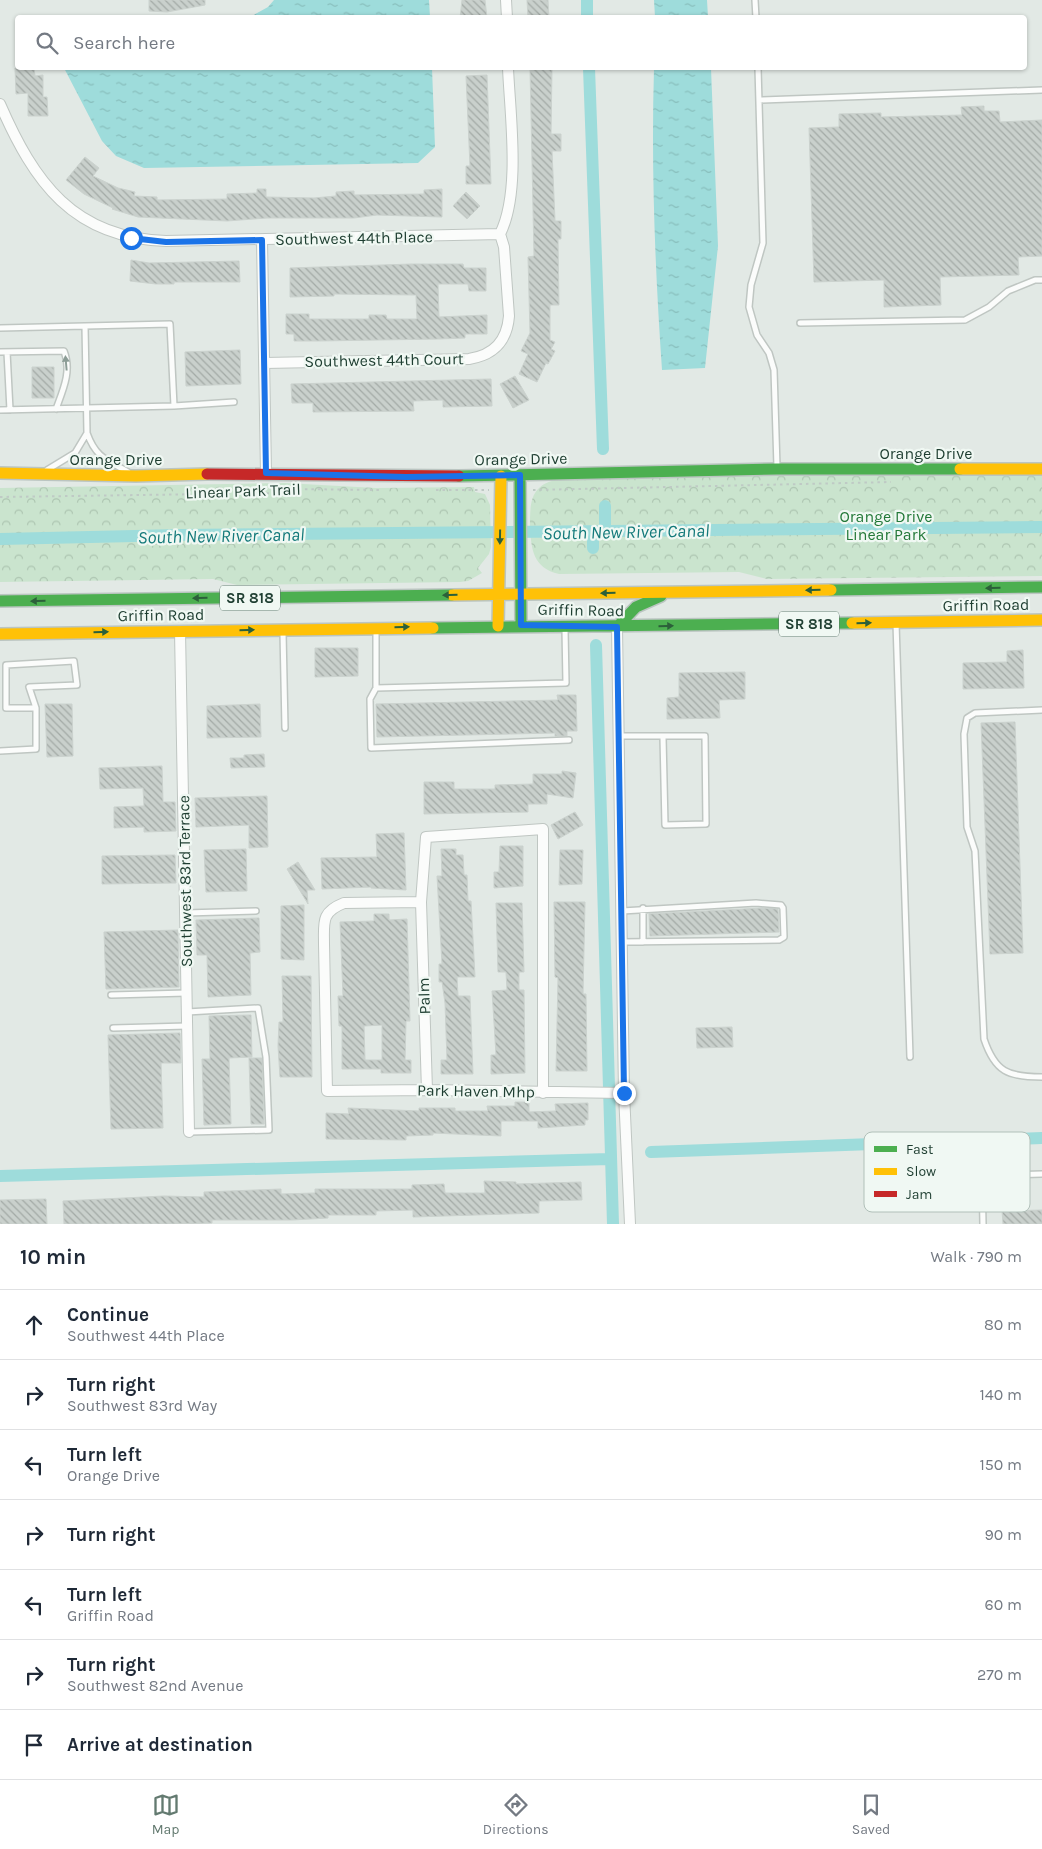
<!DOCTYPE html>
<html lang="en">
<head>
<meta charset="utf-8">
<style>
	:root { --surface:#fff; --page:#f6f6f7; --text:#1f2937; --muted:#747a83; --line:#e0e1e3; --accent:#637a70 }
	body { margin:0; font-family:Karla,sans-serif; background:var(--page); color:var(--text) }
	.stop { position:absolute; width:15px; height:15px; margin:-11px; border:4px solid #1a73e8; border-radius:50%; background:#fff }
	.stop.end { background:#1a73e8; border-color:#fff; box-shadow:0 1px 5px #0008 }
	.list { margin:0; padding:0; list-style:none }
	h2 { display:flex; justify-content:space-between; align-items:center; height:65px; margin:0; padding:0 20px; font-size:21px }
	h2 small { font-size:16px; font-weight:400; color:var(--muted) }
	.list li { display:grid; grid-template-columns:32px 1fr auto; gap:15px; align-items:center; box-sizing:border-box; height:70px; padding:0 20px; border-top:1px solid var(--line) }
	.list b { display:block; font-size:19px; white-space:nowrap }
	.list p { margin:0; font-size:16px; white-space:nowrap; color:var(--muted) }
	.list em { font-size:16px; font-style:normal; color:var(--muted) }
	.icon { flex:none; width:28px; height:28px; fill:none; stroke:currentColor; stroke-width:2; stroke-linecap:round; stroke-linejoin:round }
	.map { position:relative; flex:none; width:1042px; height:1224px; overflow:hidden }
	.search { position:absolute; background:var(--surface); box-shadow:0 1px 4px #0004; left:15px; right:15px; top:15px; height:55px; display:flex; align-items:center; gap:12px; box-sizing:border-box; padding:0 18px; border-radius:5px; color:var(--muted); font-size:19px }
	.sheet { height:555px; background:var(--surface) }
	nav { display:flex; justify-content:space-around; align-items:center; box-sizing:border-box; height:70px; border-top:1px solid var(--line); background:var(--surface); font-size:14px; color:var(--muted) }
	nav a { display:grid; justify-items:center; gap:2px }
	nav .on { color:var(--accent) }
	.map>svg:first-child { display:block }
	.park { fill:url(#park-crowns) }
	.water { fill:url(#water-ripples) }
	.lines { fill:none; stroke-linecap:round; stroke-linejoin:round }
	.canal { stroke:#9edcdb; stroke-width:12 }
	.building { fill:url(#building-back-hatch); stroke:#cbd2ce; fill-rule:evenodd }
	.lane-casing { stroke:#bfc6c2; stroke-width:8 }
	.street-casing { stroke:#bfc6c2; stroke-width:12 }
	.fast-casing { stroke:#bbc5c1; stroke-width:14 }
	.slow-casing { stroke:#bbc5c1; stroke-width:14 }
	.jam-casing { stroke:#bbc5c1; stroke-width:14 }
	.path { stroke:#bfcac5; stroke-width:2; stroke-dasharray:2.5 4; stroke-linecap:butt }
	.lane { stroke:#fbfcfb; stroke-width:5 }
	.street { stroke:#fbfcfb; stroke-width:10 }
	.fast { stroke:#4caf50; stroke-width:11 }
	.slow { stroke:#ffc107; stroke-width:11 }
	.jam { stroke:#c62828; stroke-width:11 }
	.oneway { fill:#8c9d96 }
	.oneway2 { fill:#2c603a }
	.route { stroke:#1a73e8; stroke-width:6 }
	.labels { text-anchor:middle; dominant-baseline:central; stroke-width:4.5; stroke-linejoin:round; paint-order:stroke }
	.shield { fill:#f0f8f3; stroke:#5d766b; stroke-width:1 }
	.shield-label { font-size:15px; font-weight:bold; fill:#1e3e31 }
	.street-label { font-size:16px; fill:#1e3e31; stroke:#f0f8f3 }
	.park-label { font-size:16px; fill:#247939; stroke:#f0f8f3 }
	.water-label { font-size:18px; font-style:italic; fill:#13797a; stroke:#f0f8f3 }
	.key { fill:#f0f8f3; stroke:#b1c0b9; stroke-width:1 }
	.key-label { font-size:14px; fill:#1e3e31 }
</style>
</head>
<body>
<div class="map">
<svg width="1042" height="1224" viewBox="0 0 1042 1224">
	<defs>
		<pattern id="park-crowns" width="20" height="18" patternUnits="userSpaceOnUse" patternTransform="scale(1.25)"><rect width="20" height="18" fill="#cae4ce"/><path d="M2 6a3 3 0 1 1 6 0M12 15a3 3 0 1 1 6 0" fill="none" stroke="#adc5b1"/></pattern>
		<pattern id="water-ripples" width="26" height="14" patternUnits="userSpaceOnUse" patternTransform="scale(1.25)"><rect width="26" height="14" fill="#9edcdb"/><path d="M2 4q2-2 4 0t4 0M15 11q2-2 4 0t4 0" fill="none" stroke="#88bebc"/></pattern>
		<pattern id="building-back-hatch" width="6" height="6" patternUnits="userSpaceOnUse" patternTransform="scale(1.25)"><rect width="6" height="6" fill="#c9d0cc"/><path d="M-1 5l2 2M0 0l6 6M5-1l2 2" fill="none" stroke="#a3aaa6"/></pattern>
	</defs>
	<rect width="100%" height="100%" fill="#e2e9e5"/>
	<path class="park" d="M790 474H1042V576L767 579 739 572 559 574C533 568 531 549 530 526 530 504 530 486 555 480Z
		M285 483 376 488 474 487 475 492 485 494 490 505 491 547 489 554 478 568 482 573 468 581 460 582 237 585 213 579 0 582V488Z"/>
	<path class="water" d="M274 0H429L430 17H250L268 7Z
		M654 0H707L708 17H655Z
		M64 68H432L435 147 418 163 144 168 116 156 102 141Z
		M654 68H711L718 246 705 368 662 370C655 269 651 168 654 68Z"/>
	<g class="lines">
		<path class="canal" d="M587 0V18
			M589 68 603 449
			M605 506V531
			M593 531V548
			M0 539 180 535 1042 527
			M596 645 613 1224
			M651 1152 1042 1138
			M0 1176 610 1159"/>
	</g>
	<path class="building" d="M149 0H205V5L167 12 149 11Z
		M462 0H485L487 18H460Z
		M527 0H548L549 18H528Z
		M15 68H34L35 76 43 75V97H47L48 116H28V93L16 94Z
		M552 68 551 134H561V151H552L555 221H561V239H558L559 305H550V340L555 342 551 349 555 351 548 364 546 363 537 382 519 374 528 354 521 351 530 333 528 257 534 256 530 69Z
		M487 75 491 184H466V166H470L466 76Z
		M984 106V111H999L1000 122 1042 120V256L1018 257 1019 275 940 277 941 305 884 307V280L814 282 809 128 839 127V114L881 113V117L962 115 961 107Z
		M85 157 99 168 93 176 118 188 135 192 134 196 157 197V200L227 199V194L257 193V189H266V197L314 198 336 196V192L354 191V195L424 194V190L442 189V217L377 215 354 218H267L227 221 138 217 112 209 113 208 84 194 66 180Z
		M466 192 480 206 467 219 453 206Z
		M131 260 149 263 239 261 240 282H174V284H156L130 281Z
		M412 264H463L464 268H486V291H469L468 284H438L439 317 487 315V334H465V338L439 339 317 341H294V334H286V314H309V319H369V315H386L387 319H417L416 295 334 294V296L290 297V268Z
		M240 350 241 384 186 386 185 352Z
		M32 367H54V398H32Z
		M515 376 529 400 513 408 500 384Z
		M491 379 492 406 443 407V400L413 401 414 411 313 412V403H292L291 384Z
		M315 648H358V676L315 677Z
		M1023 650 1024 688 963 689V663L1007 662V651Z
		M745 672V699L719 700 720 718 667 719V698L679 697V673Z
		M557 695H576L577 731H567V736H555V733L377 737 376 704 558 700Z
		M45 704H72L73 756 47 757Z
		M260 704 261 737 207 738V706Z
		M1015 722 1023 953 990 954 981 723Z
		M264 754 265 767 231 768 230 758H244V755Z
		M162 766 163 802H175L176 831 144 832V827L114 828V807L144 806 143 788 100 789 99 768Z
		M562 771 576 773 573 798 547 794V804H528V812L424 814V782H454V789H495V785L533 784V774H562Z
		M267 796 268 847 249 848V825L196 827 195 798Z
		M575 812 583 825 558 839 551 825Z
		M404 833 406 890 371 888V887L322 889 321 858 377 857 376 834Z
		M500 846H523V886L494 888V872H499Z
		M246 849 247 891 206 892 204 850Z
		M441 849H456V855H463L464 875H467L468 901H471L475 977H457L458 996H470L473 1074H441V1060H447L445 1003 442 982H439V964H442L437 876H442Z
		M560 850H583L582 884 559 885Z
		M175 855 176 883 102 884V856Z
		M298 862 315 890H307L308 904 287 869Z
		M554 902H585L583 994H586L587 1071H556L558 978 555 977Z
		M496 903H522L524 972H519V990H524L525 1073 491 1074V1055H496L492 991 507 990 506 972H498Z
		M304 905V960L281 959V906Z
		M762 908 778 909 779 932 650 936 649 914Z
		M374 914H389V920L407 919 410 1021H406L405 1060H411V1073H381V1069H342V1026H339L338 996H343L340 922 374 921ZM382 1025V1060H365L364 1026Z
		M259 918 260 952 250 953 251 995 208 997 207 955H197L196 920Z
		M178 930 179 987 106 989 104 932Z
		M282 976H311L312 1077H280L278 1046 279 1022H283Z
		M251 1015 252 1057 229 1058 231 1124 204 1125 202 1059H210L209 1016Z
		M732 1027 733 1047 697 1048 696 1028Z
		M180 1033 181 1063H161L163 1128 111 1129 108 1035Z
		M249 1058H262L264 1124H251Z
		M515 1102H529V1112L556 1111 555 1104 588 1103V1120H585V1125L538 1128V1121H501V1136L433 1133V1135L406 1136V1140L326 1139V1113L349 1114 348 1108 419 1111V1108H455V1111H488L487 1106H515Z
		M484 1181 516 1182V1184L581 1182 582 1200 539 1201V1213L413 1217V1210L376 1211V1215H328V1218L292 1220H212V1223L172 1224H64L63 1201 164 1196 204 1197V1192L281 1189V1194L315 1193V1189H412V1185L444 1184 445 1193H485Z
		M46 1199 47 1224H0V1200Z
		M1042 1210V1224H1003L1002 1211Z"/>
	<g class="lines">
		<g class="lane-casing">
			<path id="lane" d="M755 0 756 18
				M758 68 763 243 751 285 749 307 757 335 769 353 774 370 777 467
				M759 100 1042 90
				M800 323 965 320 989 307 1008 291 1035 280H1042
				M0 328 85 326 87 433C96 458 107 460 128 472
				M0 352 64 351C72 371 63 390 56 409
				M7 352 10 410
				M174 406 234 402
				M0 410 174 406 170 324 85 326
				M47 470 75 453 87 433
				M896 623 910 1057
				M376 630V688L370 699 371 748 569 740
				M283 632 285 728
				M376 688 566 683 565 629
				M1042 710 975 713 967 718 964 734 967 827 975 851 984 1039C995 1072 1008 1077 1042 1077
				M619 736H705L706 824 665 825 663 737
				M0 751 36 749V708L29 687 77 685 74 661 6 665V708H36
				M622 911 756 903 781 905 783 908 784 937 779 940 622 942
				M185 913 256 911
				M643 942V908
				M111 995 187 993
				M187 1012 258 1008 266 1057 269 1130 189 1132
				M113 1028 187 1026
				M983 1224 982 1176 1042 1174"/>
		</g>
		<g class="street-casing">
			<path id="street" d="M506 0 507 18
				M0 104C34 182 73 238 166 241L500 234
				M262 240 266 473
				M265 363 469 359C494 355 507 341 509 316L504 247 500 234C521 192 510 115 508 68
				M617 627 624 1093 630 1224
				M180 631 189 1132
				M421 902 344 903C321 912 324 922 324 944L327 1091 427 1090 624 1093
				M427 1090 421 902 426 837 543 829V1093"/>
		</g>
		<g class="fast-casing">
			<path id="fast" d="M520 475 521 625
				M459 476 777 469H960
				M831 590 1042 587
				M0 601 452 595
				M617 627 636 607 661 596
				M433 628 852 623"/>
		</g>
		<g class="slow-casing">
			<path id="slow" d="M960 469H1042
				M0 473 136 476 207 474
				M452 595 831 590
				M852 623 1042 620
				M498 626 501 476
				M0 634 433 628"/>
		</g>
		<g class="jam-casing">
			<path id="jam" d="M207 474 459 476"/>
		</g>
		<path class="path" d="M436 490H489
			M533 490 891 482
			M0 497 279 493 293 489 379 490"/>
		<use href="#lane" class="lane"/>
		<use href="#street" class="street"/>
		<use href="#fast" class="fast"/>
		<use href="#slow" class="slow"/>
		<use href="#jam" class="jam"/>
	</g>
	<defs><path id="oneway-solid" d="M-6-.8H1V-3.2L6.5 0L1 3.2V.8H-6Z" transform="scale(1.25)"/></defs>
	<use class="oneway" href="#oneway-solid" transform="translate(66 363) rotate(-95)"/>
	<g class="oneway2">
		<use href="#oneway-solid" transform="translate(500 537) rotate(91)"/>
		<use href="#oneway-solid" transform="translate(993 588) rotate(179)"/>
		<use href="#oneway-solid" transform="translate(813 590) rotate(179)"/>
		<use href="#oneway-solid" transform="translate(608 593) rotate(179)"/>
		<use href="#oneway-solid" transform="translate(450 595) rotate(179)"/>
		<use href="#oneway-solid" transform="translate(200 598) rotate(179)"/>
		<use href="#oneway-solid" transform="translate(38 601) rotate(179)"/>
		<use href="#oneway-solid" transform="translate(864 623) rotate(-1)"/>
		<use href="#oneway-solid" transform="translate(666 626) rotate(-1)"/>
		<use href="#oneway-solid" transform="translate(402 627) rotate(-1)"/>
		<use href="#oneway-solid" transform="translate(247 630) rotate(-1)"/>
		<use href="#oneway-solid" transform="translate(101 632) rotate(-1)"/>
	</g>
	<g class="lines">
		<path class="route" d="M131 238 166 242 262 240 266 473 406 477 520 475 521 625 617 627 624 1093"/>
	</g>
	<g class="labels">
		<g class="shield">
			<rect x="220" y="585.5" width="60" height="25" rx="4"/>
			<rect x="779" y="611.5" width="60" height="25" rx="4"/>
		</g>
		<g class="shield-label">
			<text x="250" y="598">SR 818</text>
			<text x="809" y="624">SR 818</text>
		</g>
		<g class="street-label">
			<text transform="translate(354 238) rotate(-1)">Southwest 44th Place</text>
			<text transform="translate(384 360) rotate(-1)">Southwest 44th Court</text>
			<text x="926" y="453">Orange Drive</text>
			<text x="116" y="459">Orange Drive</text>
			<text transform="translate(521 459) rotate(-1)">Orange Drive</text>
			<text transform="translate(243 491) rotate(-2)">Linear Park Trail</text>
			<text transform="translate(986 605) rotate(-1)">Griffin Road</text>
			<text transform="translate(581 610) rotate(1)">Griffin Road</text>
			<text transform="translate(161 615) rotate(-1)">Griffin Road</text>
			<text transform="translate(185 881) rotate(-91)">Southwest 83rd Terrace</text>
			<text transform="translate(424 996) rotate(-92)">Palm</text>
			<text transform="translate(476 1091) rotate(1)">Park Haven Mhp</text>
		</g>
		<g class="park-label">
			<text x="886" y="516">Orange Drive<tspan x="886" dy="18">Linear Park</tspan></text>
		</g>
		<g class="water-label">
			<text transform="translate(626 532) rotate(-1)">South New River Canal</text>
			<text transform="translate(221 536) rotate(-1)">South New River Canal</text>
		</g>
	</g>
	<rect x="864" y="1132" width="166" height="80" rx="8" class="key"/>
	<rect x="874" y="1146" width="23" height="6" fill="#4caf50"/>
	<rect x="874" y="1168" width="23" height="7" fill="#ffc107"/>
	<rect x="874" y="1191" width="23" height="6" fill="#c62828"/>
	<g class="key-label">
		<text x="906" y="1154">Fast</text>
		<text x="906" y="1176">Slow</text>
		<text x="906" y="1199">Jam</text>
	</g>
</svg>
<div class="stop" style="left:131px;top:238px"></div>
<div class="stop end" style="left:624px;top:1093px"></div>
<div class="search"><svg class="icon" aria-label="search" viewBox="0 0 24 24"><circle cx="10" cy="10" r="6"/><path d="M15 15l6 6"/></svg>Search here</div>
</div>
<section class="sheet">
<h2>10 min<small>Walk · 790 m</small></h2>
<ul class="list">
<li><svg class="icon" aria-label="ahead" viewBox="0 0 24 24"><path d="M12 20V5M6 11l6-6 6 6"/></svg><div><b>Continue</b><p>Southwest 44th Place</p></div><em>80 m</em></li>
<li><svg class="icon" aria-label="right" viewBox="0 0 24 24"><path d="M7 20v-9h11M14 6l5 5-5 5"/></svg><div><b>Turn right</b><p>Southwest 83rd Way</p></div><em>140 m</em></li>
<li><svg class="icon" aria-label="left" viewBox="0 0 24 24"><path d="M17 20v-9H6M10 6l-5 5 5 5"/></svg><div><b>Turn left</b><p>Orange Drive</p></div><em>150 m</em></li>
<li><svg class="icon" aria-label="right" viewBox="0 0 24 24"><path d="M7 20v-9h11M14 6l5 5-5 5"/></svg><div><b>Turn right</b></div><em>90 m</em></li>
<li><svg class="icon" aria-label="left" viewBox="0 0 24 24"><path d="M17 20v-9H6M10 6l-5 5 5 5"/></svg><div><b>Turn left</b><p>Griffin Road</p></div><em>60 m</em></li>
<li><svg class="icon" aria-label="right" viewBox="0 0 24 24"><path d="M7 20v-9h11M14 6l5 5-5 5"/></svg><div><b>Turn right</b><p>Southwest 82nd Avenue</p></div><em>270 m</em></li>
<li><svg class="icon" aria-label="arrive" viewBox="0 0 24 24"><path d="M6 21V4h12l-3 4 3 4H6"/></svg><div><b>Arrive at destination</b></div></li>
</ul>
</section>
<nav>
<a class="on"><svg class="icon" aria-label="map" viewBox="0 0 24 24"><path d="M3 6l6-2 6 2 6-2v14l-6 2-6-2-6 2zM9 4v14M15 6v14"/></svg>Map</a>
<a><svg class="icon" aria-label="directions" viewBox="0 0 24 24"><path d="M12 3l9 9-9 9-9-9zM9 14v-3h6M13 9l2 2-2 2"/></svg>Directions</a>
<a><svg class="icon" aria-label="saved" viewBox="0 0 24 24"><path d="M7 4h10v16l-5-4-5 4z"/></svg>Saved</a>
</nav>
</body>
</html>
